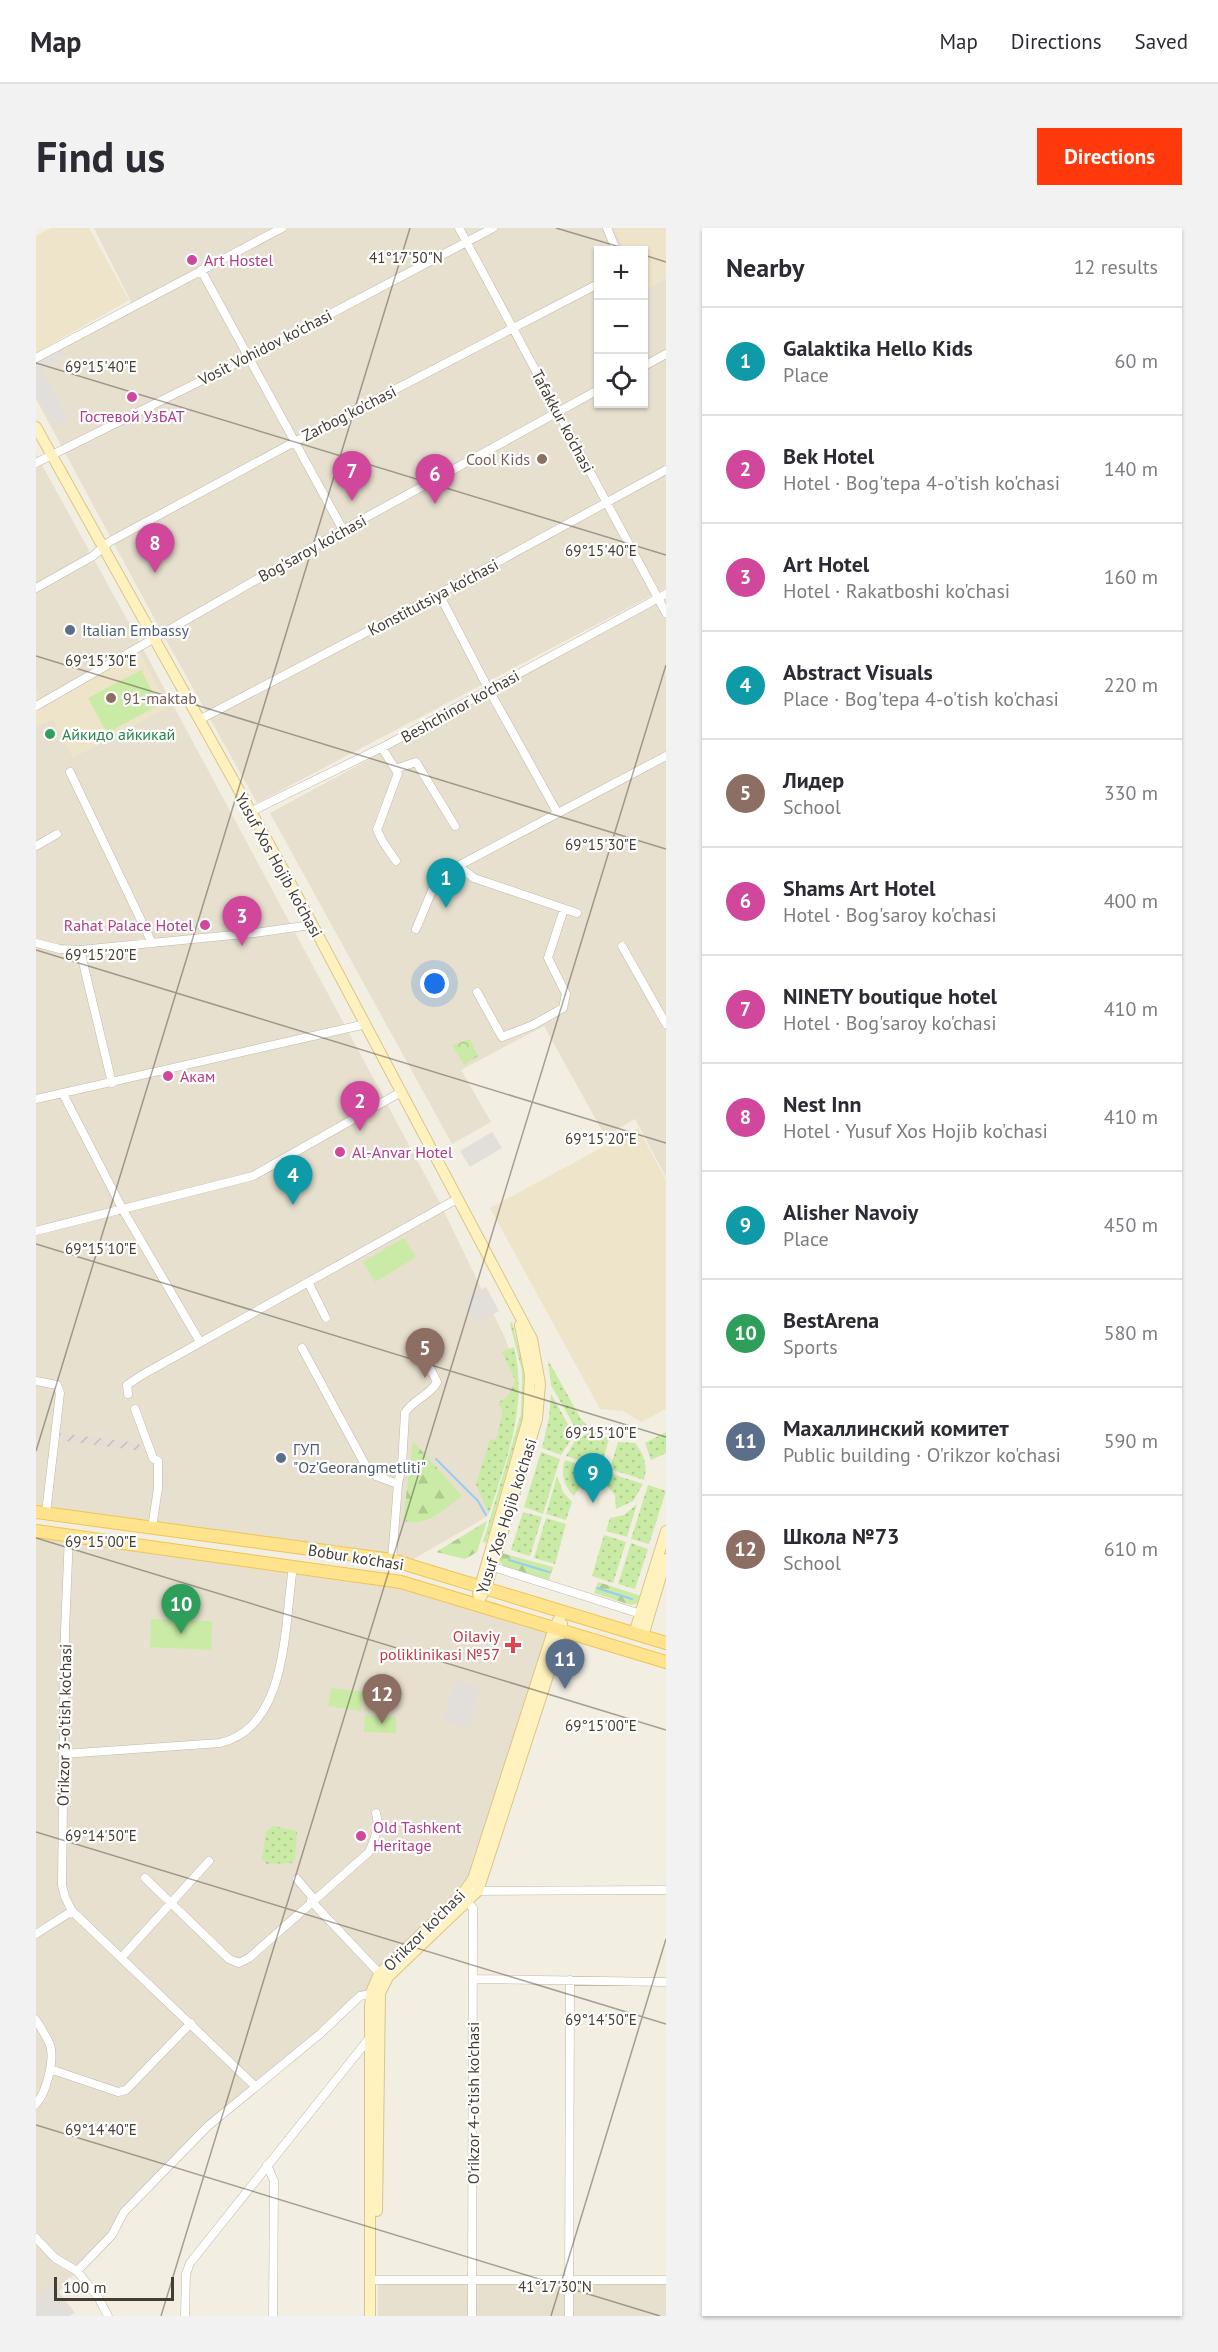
<!DOCTYPE html>
<html lang="en">
<head>
<meta charset="utf-8">
<style>
	:root { --surface:#fff; --page:#f2f2f3; --text:#2b2b33; --muted:#7c7c81; --line:#e1e1e2; --accent:#ff390b }
	body { margin:0; font-family:"PT Sans",sans-serif; background:var(--page); color:var(--text) }
	.controls { position:absolute; right:18px; top:18px; display:grid; overflow:hidden; border-radius:0px; box-shadow:0 2px 4px #0004 }
	.controls button { width:54px; height:54px; display:grid; place-items:center; padding:0; border:0; border-bottom:2px solid var(--line); background:var(--surface); color:var(--text); font:30px sans-serif }
	.scale { position:absolute; left:18px; bottom:15px; width:120px; box-sizing:border-box; padding-left:6px; border:3px solid #443d32; border-top:0; font-size:16px; line-height:21px; white-space:nowrap; color:#443d32; -webkit-text-stroke:4px #fff; paint-order:stroke }
	.you { position:absolute; left:399px; top:756px; width:21px; height:21px; margin:-15px; border:4px solid #fff; border-radius:50%; background:#1a73e8; box-shadow:0 0 0 9px #1a73e833 }
	.badge { display:grid; place-items:center; width:39px; height:39px; border-radius:50%; background:var(--accent); color:#fff; font-size:20px; font-weight:700 }
	.pin { position:absolute; translate:-50% -50px; filter:drop-shadow(0 2px 3px #0008) }
	.pin::after { content:''; position:absolute; top:32px; width:21px; height:18px; background:inherit; clip-path:polygon(0 0,100% 0,50% 100%) }
	.list { margin:0; padding:0; list-style:none }
	h2 { display:flex; justify-content:space-between; align-items:center; height:78px; margin:0; padding:0 24px; font-size:26px }
	h2 small { font-size:20px; font-weight:400; color:var(--muted) }
	.list li { display:grid; grid-template-columns:39px 1fr auto; gap:18px; align-items:center; box-sizing:border-box; height:108px; padding:0 24px; border-top:2px solid var(--line) }
	.list b { display:block; font-size:22px; white-space:nowrap }
	.list p { margin:0; font-size:20px; white-space:nowrap; color:var(--muted) }
	.list em { font-size:20px; font-style:normal; color:var(--muted) }
	.icon { flex:none; width:33px; height:33px; fill:none; stroke:currentColor; stroke-width:2; stroke-linecap:round; stroke-linejoin:round }
	.map { position:relative; flex:none; width:630px; height:2088px; overflow:hidden; border-radius:0px }
	header { display:flex; align-items:center; gap:36px; box-sizing:border-box; height:84px; padding:0 30px; background:var(--surface); border-bottom:2px solid var(--line) }
	header strong { font-size:28px }
	nav { display:flex; gap:33px; margin-inline-start:auto; font-size:21px }
	.intro { display:flex; align-items:center; justify-content:space-between; box-sizing:border-box; height:144px; padding:0 36px }
	h1 { margin:0; font-size:42px }
	.button { padding:15px 27px; border-radius:0px; background:var(--accent); color:#fff; font-size:21px; font-weight:700 }
	main { display:flex; gap:36px; padding:0 36px }
	aside { flex:1; background:var(--surface); border-radius:0px; box-shadow:0 2px 4px #0004 }
	.map>svg:first-child { display:block }
	.residential { fill:#e7e0cf; fill-rule:evenodd }
	.industrial { fill:url(#industrial-furrows) }
	.education { fill:#ede4c9 }
	.grass { fill:url(#grass-dots) }
	.forest { fill:url(#forest-firs) }
	.park { fill:url(#park-crowns) }
	.pitch { fill:#c9eba5 }
	.parking { fill:#e2dfdb }
	.lines { fill:none; stroke-linecap:round; stroke-linejoin:round }
	.stream { stroke:#96ccf6; stroke-width:2 }
	.minor-casing { stroke:#c1b9a6; stroke-width:9 }
	.secondary-casing { stroke:#d7c68c; stroke-width:12 }
	.primary-casing { stroke:#eec554; stroke-width:14 }
	.minor { stroke:#fff; stroke-width:8 }
	.secondary { stroke:#fff2be; stroke-width:10 }
	.primary { stroke:#ffe38d; stroke-width:12 }
	.ticks { fill:none; stroke:#443d32; stroke-width:1.5; stroke-opacity:0.45 }
	.hotel-dot { fill:#d1479c; stroke:#fff; stroke-width:2 }
	.education-dot { fill:#8d6e63; stroke:#fff; stroke-width:2 }
	.service-dot { fill:#5c6f8a; stroke:#fff; stroke-width:2 }
	.leisure-dot { fill:#2e9e5b; stroke:#fff; stroke-width:2 }
	.health-dot { fill:#e0444e; stroke:#fff; stroke-width:2 }
	.labels { text-anchor:middle; dominant-baseline:central; stroke-width:4.5; stroke-linejoin:round; paint-order:stroke }
	.hotel-label { font-size:16px; fill:#b23c85; stroke:#fff; text-anchor:start }
	.street-label { font-size:16px; fill:#443d32; stroke:#fff }
	.education-label { font-size:16px; fill:#785e54; stroke:#fff; text-anchor:end }
	.service-label { font-size:16px; fill:#4e5e75; stroke:#fff; text-anchor:start }
	.leisure-label { font-size:16px; fill:#27864d; stroke:#fff; text-anchor:start }
	.health-label { font-size:16px; fill:#be3a42; stroke:#fff; text-anchor:end }
	.ticks-label { font-size:15px; text-anchor:middle; fill:#443d32; stroke:#fff; stroke-width:4.5; stroke-linejoin:round; paint-order:stroke }
</style>
</head>
<body>
<header>
<strong>Map</strong>
<nav><a>Map</a><a>Directions</a><a>Saved</a></nav>
</header>
<div class="intro"><h1>Find us</h1><a class="button">Directions</a></div>
<main>
<div class="map">
<svg width="630" height="2088" viewBox="0 0 630 2088">
	<defs>
		<pattern id="industrial-furrows" width="10" height="10" patternUnits="userSpaceOnUse" patternTransform="scale(1.5)"><rect width="10" height="10" fill="#e4ded7"/><path d="M-1 1l2-2M0 10L10 0M9 11l2-2" fill="none" stroke="#c5bfb9"/></pattern>
		<pattern id="grass-dots" width="8" height="8" patternUnits="userSpaceOnUse" patternTransform="scale(1.5)"><rect width="8" height="8" fill="#c9eba5"/><path d="M2 2h.1M6 6h.1" fill="none" stroke="#aeca8e" stroke-width="1.8" stroke-linecap="round"/></pattern>
		<pattern id="forest-firs" width="22" height="20" patternUnits="userSpaceOnUse" patternTransform="scale(1.5)"><rect width="22" height="20" fill="#c9eba5"/><path d="M5 1l3.5 6h-7zM16 11l3.5 6h-7z" fill="#aeca8e"/></pattern>
		<pattern id="park-crowns" width="20" height="18" patternUnits="userSpaceOnUse" patternTransform="scale(1.5)"><rect width="20" height="18" fill="#c9eba5"/><path d="M2 6a3 3 0 1 1 6 0M12 15a3 3 0 1 1 6 0" fill="none" stroke="#aeca8e"/></pattern>
	</defs>
	<rect width="100%" height="100%" fill="#f2eee1"/>
	<path class="residential" d="M58 0H630V360L221 575 124 401 0 171V133L99 82ZM562 22H608V176H562Z
		M0 226 105 417 403 973 469 1110 479 1137 480 1175 452 1288 369 1336 0 1279Z
		M630 371V949L599 891 569 908 508 798 425 842 455 894 416 916 234 585Z
		M0 1303 353 1352 518 1400 437 1651 324 1768 172 1898 88 1984 76 2007 41 2043 2 2088H0Z
		M342 2051 630 2052V2088H342Z"/>
	<path class="industrial" d="M23 1205 103 1215 105 1223 22 1212Z"/>
	<path class="education" d="M15 0H53L93 72 0 125V8Z
		M579 0H630V51L608 63V22H588Z
		M104 425 132 479 37 530 17 491 0 499V462L8 477Z
		M602 900 630 952V1181L605 1194 587 1183 564 1181 454 980Z"/>
	<path class="grass" d="M476 1094 488 1143 487 1187 450 1315 447 1314 485 1186 486 1143 474 1096Z
		M478 1119C492 1178 471 1230 453 1286L440 1256 454 1211 460 1212 467 1183 462 1175 472 1168 479 1152 466 1124Z
		M512 1132 545 1191 553 1199 542 1205 515 1157Z
		M515 1166 538 1207 525 1227 506 1220 513 1190Z
		M557 1202 573 1211 565 1239 530 1228 539 1213Z
		M630 1204V1225L615 1232 609 1215Z
		M582 1214 599 1215C608 1226 612 1238 608 1252L574 1241Z
		M505 1224 524 1231 507 1286 488 1279Z
		M529 1232 563 1243 560 1254 545 1257 538 1268C528 1258 524 1246 529 1232Z
		M573 1245 607 1256 597 1273 580 1281 579 1267 570 1257Z
		M521 1248 527 1264 536 1274 530 1292 510 1286Z
		M612 1257 630 1263 613 1316 595 1311Z
		M601 1276 591 1309 570 1303 574 1290 588 1287Z
		M487 1284 506 1289 494 1328 475 1322Z
		M510 1290 530 1296 519 1336 498 1330Z
		M568 1307 590 1314 577 1355 556 1348Z
		M595 1315 612 1321 599 1361 582 1356Z
		M237 1598 261 1603 259 1631 256 1635 231 1636 226 1631 230 1604Z"/>
	<path class="forest" d="M377 1213 426 1268C406 1282 393 1299 367 1293Z
		M451 1293 441 1324 429 1331 400 1324Z
		M466 1325 517 1339 513 1352 467 1338 464 1333Z
		M562 1354 605 1368 602 1375 595 1377 558 1365Z"/>
	<path class="park" d="M434 811 442 828 428 837 416 817Z"/>
	<path class="pitch" d="M105 442 123 477 71 505 52 470Z
		M368 1010 380 1029 339 1054 327 1034Z
		M115 1391 176 1393 175 1422 114 1419Z
		M295 1460 327 1464 325 1483 292 1478Z
		M329 1487 360 1489V1505L328 1504Z"/>
	<path class="parking" d="M26 121 30 128 6 141 32 191 18 199 0 165V135Z
		M456 904 466 920 434 939 424 923Z
		M450 1059 463 1083 441 1095 428 1072Z
		M419 1453 444 1461 432 1500 407 1492Z
		M16 2055 39 2085 33 2088H0V2070Z"/>
	<g class="lines">
		<path class="stream" d="M400 1231 442 1273 450 1287
			M473 1332 513 1344
			M561 1360 596 1371"/>
		<g class="minor-casing">
			<path id="minor" d="M423 0 630 385
				M571 0 580 22
				M165 42 307 302
				M0 130 246 0
				M608 138 630 126
				M0 235 213 129 457 0
				M0 360 57 328 73 314 260 213 562 56
				M403 366 453 462 521 584
				M0 478 307 302 562 162
				M163 492 403 366 630 242
				M346 520 362 545 341 602 347 614 360 633
				M359 541 380 534 419 598
				M34 544 116 715
				M214 584 351 517 630 366
				M0 618 21 606
				M422 638 630 528
				M380 701 403 646 422 638 438 650 541 685
				M0 715 24 721 44 722 218 705 275 697
				M586 718 630 796
				M44 722 76 855
				M441 764 466 809 497 797 527 780 530 766 512 730 528 681
				M27 866 87 982 164 1114
				M0 871 330 796
				M0 1003 217 948 365 864
				M272 1054 290 1090
				M266 1120 331 1240 340 1248 362 1256 356 1332
				M0 1153 21 1157 24 1165 10 1285
				M92 1166 91 1157 106 1147 421 971
				M99 1181 117 1230 122 1233V1260L116 1300
				M362 1256 366 1238 369 1185C376 1172 395 1167 401 1154L389 1130
				M33 1307 29 1403 26 1657 29 1669 36 1683 219 1858
				M454 1338 608 1387
				M27 1526 184 1515C253 1499 248 1396 257 1339
				M109 1650 193 1731 203 1735 213 1730 333 1624C339 1610 344 1600 340 1585
				M261 1651 278 1671
				M437 1663 630 1662
				M428 1670 437 1680 436 2088
				M275 1673 346 1748
				M0 1706 36 1683
				M86 1729 173 1633
				M438 1751 630 1754
				M0 1792C5 1800 11 1809 14 1817 19 1832 10 1865 0 1876
				M14 1841 82 1864 90 1862 155 1795
				M231 1937 238 1953 237 2088
				M0 2010 19 2030 41 2043 62 2069 72 2088
				M41 2043 76 2007 88 1984 172 1898 284 1806 324 1768 339 1765
				M334 2052H630
				M149 2088 150 2046 154 2035 335 1808
				M533 2088 534 1752"/>
		</g>
		<g class="secondary-casing">
			<path id="secondary" d="M0 199 247 641 496 1111 504 1156 501 1191 450 1360 441 1376
				M442 1366 492 1191 494 1147 484 1097
				M598 1406 630 1303
				M607 1408 630 1331
				M341 1983 344 1765 352 1749 442 1663 521 1420 526 1396
				M334 2088V1778L336 1762 343 1746 425 1668 437 1651 518 1400 527 1384"/>
		</g>
		<g class="primary-casing">
			<path id="primary" d="M0 1284 356 1332 630 1415
				M0 1303 365 1354 630 1434"/>
		</g>
		<use href="#minor" class="minor"/>
		<use href="#secondary" class="secondary"/>
		<use href="#primary" class="primary"/>
	</g>
	<path class="ticks" d="M520 0 594 22M608 27 630 34M0 135 630 327M0 428 630 621M0 722 630 915M0 1016 630 1209M0 1223 374 0M0 1310 630 1502M0 1604 630 1796M0 1897 624 2088M125 2088 630 437M515 2088 630 1711"/>
	<g class="hotel-dot">
		<circle cx="156" cy="32" r="6"/>
		<circle cx="96" cy="169" r="6"/>
		<circle cx="169" cy="697" r="6"/>
		<circle cx="132" cy="848" r="6"/>
		<circle cx="304" cy="924" r="6"/>
		<circle cx="325" cy="1608" r="6"/>
	</g>
	<g class="education-dot">
		<circle cx="506" cy="231" r="6"/>
		<circle cx="75" cy="470" r="6"/>
	</g>
	<g class="service-dot">
		<circle cx="34" cy="402" r="6"/>
		<circle cx="245" cy="1230" r="6"/>
	</g>
	<circle class="leisure-dot" cx="14" cy="506" r="6"/>
	<path class="health-dot" d="M474 1408h6v6h6v6h-6v6h-6v-6h-6v-6h6z"/>
	<g class="labels">
		<g class="hotel-label">
			<text x="168" y="32">Art Hostel</text>
			<text x="96" y="188" text-anchor="middle">Гостевой УзБАТ</text>
			<text x="157" y="697" text-anchor="end">Rahat Palace Hotel</text>
			<text x="144" y="848">Акам</text>
			<text x="316" y="924">Al-Anvar Hotel</text>
			<text x="337" y="1599">Old Tashkent<tspan x="337" dy="18">Heritage</tspan></text>
		</g>
		<g class="street-label">
			<text transform="translate(229 119) rotate(-27)">Vosit Vohidov ko'chasi</text>
			<text transform="translate(313 185) rotate(-27)">Zarbog'ko'chasi</text>
			<text transform="translate(527 193) rotate(62)">Tafakkur ko'chasi</text>
			<text transform="translate(276 320) rotate(-29)">Bog'saroy ko'chasi</text>
			<text transform="translate(397 369) rotate(-28)">Konstitutsiya ko'chasi</text>
			<text transform="translate(424 478) rotate(-29)">Beshchinor ko'chasi</text>
			<text transform="translate(243 637) rotate(61)">Yusuf Xos Hojib ko'chasi</text>
			<text transform="translate(470 1288) rotate(-72)">Yusuf Xos Hojib ko'chasi</text>
			<text transform="translate(320 1329) rotate(9)">Bobur ko'chasi</text>
			<text transform="translate(28 1497) rotate(-89)">O'rikzor 3-o'tish ko'chasi</text>
			<text transform="translate(388 1702) rotate(-45)">O'rikzor ko'chasi</text>
			<text transform="translate(437 1875) rotate(-90)">O'rikzor 4-o'tish ko'chasi</text>
		</g>
		<g class="education-label">
			<text x="494" y="231">Cool Kids</text>
			<text x="87" y="470" text-anchor="start">91-maktab</text>
		</g>
		<g class="service-label">
			<text x="46" y="402">Italian Embassy</text>
			<text x="257" y="1221">ГУП<tspan x="257" dy="18">"Oz’Georangmetliti"</tspan></text>
		</g>
		<g class="leisure-label">
			<text x="26" y="506">Айкидо айкикай</text>
		</g>
		<g class="health-label">
			<text x="464" y="1408">Oilaviy<tspan x="464" dy="18">poliklinikasi №57</tspan></text>
		</g>
	</g>
	<g class="ticks-label">
		<text x="370" y="35">41°17'50"N</text>
		<text x="65" y="144">69°15'40"E</text>
		<text x="565" y="328">69°15'40"E</text>
		<text x="65" y="438">69°15'30"E</text>
		<text x="565" y="622">69°15'30"E</text>
		<text x="65" y="732">69°15'20"E</text>
		<text x="565" y="916">69°15'20"E</text>
		<text x="65" y="1026">69°15'10"E</text>
		<text x="565" y="1210">69°15'10"E</text>
		<text x="65" y="1319">69°15'00"E</text>
		<text x="565" y="1503">69°15'00"E</text>
		<text x="65" y="1613">69°14'50"E</text>
		<text x="565" y="1797">69°14'50"E</text>
		<text x="65" y="1907">69°14'40"E</text>
		<text x="519" y="2064">41°17'30"N</text>
	</g>
</svg>
<div class="controls">
<button>+</button>
<button>−</button>
<button><svg class="icon" aria-label="locate" viewBox="0 0 24 24"><circle cx="12" cy="12" r="6"/><path d="M12 2v4M12 18v4M2 12h4M18 12h4"/></svg></button>
</div>
<div class="scale">100 m</div>
<div class="you"></div>
<div class="pin badge" style="left:410px;top:680px;background:#0f9aa8">1</div>
<div class="pin badge" style="left:324px;top:903px;background:#d1479c">2</div>
<div class="pin badge" style="left:206px;top:718px;background:#d1479c">3</div>
<div class="pin badge" style="left:257px;top:977px;background:#0f9aa8">4</div>
<div class="pin badge" style="left:389px;top:1150px;background:#8d6e63">5</div>
<div class="pin badge" style="left:399px;top:276px;background:#d1479c">6</div>
<div class="pin badge" style="left:316px;top:273px;background:#d1479c">7</div>
<div class="pin badge" style="left:119px;top:345px;background:#d1479c">8</div>
<div class="pin badge" style="left:557px;top:1275px;background:#0f9aa8">9</div>
<div class="pin badge" style="left:145px;top:1406px;background:#2e9e5b">10</div>
<div class="pin badge" style="left:529px;top:1461px;background:#5c6f8a">11</div>
<div class="pin badge" style="left:346px;top:1496px;background:#8d6e63">12</div>
</div>
<aside>
<h2>Nearby<small>12 results</small></h2>
<ul class="list">
<li><span class="badge" style="background:#0f9aa8">1</span><div><b>Galaktika Hello Kids</b><p>Place</p></div><em>60 m</em></li>
<li><span class="badge" style="background:#d1479c">2</span><div><b>Bek Hotel</b><p>Hotel · Bog'tepa 4-o'tish ko'chasi</p></div><em>140 m</em></li>
<li><span class="badge" style="background:#d1479c">3</span><div><b>Art Hotel</b><p>Hotel · Rakatboshi ko'chasi</p></div><em>160 m</em></li>
<li><span class="badge" style="background:#0f9aa8">4</span><div><b>Abstract Visuals</b><p>Place · Bog'tepa 4-o'tish ko'chasi</p></div><em>220 m</em></li>
<li><span class="badge" style="background:#8d6e63">5</span><div><b>Лидер</b><p>School</p></div><em>330 m</em></li>
<li><span class="badge" style="background:#d1479c">6</span><div><b>Shams Art Hotel</b><p>Hotel · Bog'saroy ko'chasi</p></div><em>400 m</em></li>
<li><span class="badge" style="background:#d1479c">7</span><div><b>NINETY boutique hotel</b><p>Hotel · Bog'saroy ko'chasi</p></div><em>410 m</em></li>
<li><span class="badge" style="background:#d1479c">8</span><div><b>Nest Inn</b><p>Hotel · Yusuf Xos Hojib ko'chasi</p></div><em>410 m</em></li>
<li><span class="badge" style="background:#0f9aa8">9</span><div><b>Alisher Navoiy</b><p>Place</p></div><em>450 m</em></li>
<li><span class="badge" style="background:#2e9e5b">10</span><div><b>BestArena</b><p>Sports</p></div><em>580 m</em></li>
<li><span class="badge" style="background:#5c6f8a">11</span><div><b>Махаллинский комитет</b><p>Public building · O'rikzor ko'chasi</p></div><em>590 m</em></li>
<li><span class="badge" style="background:#8d6e63">12</span><div><b>Школа №73</b><p>School</p></div><em>610 m</em></li>
</ul>
</aside>
</main>
</body>
</html>
